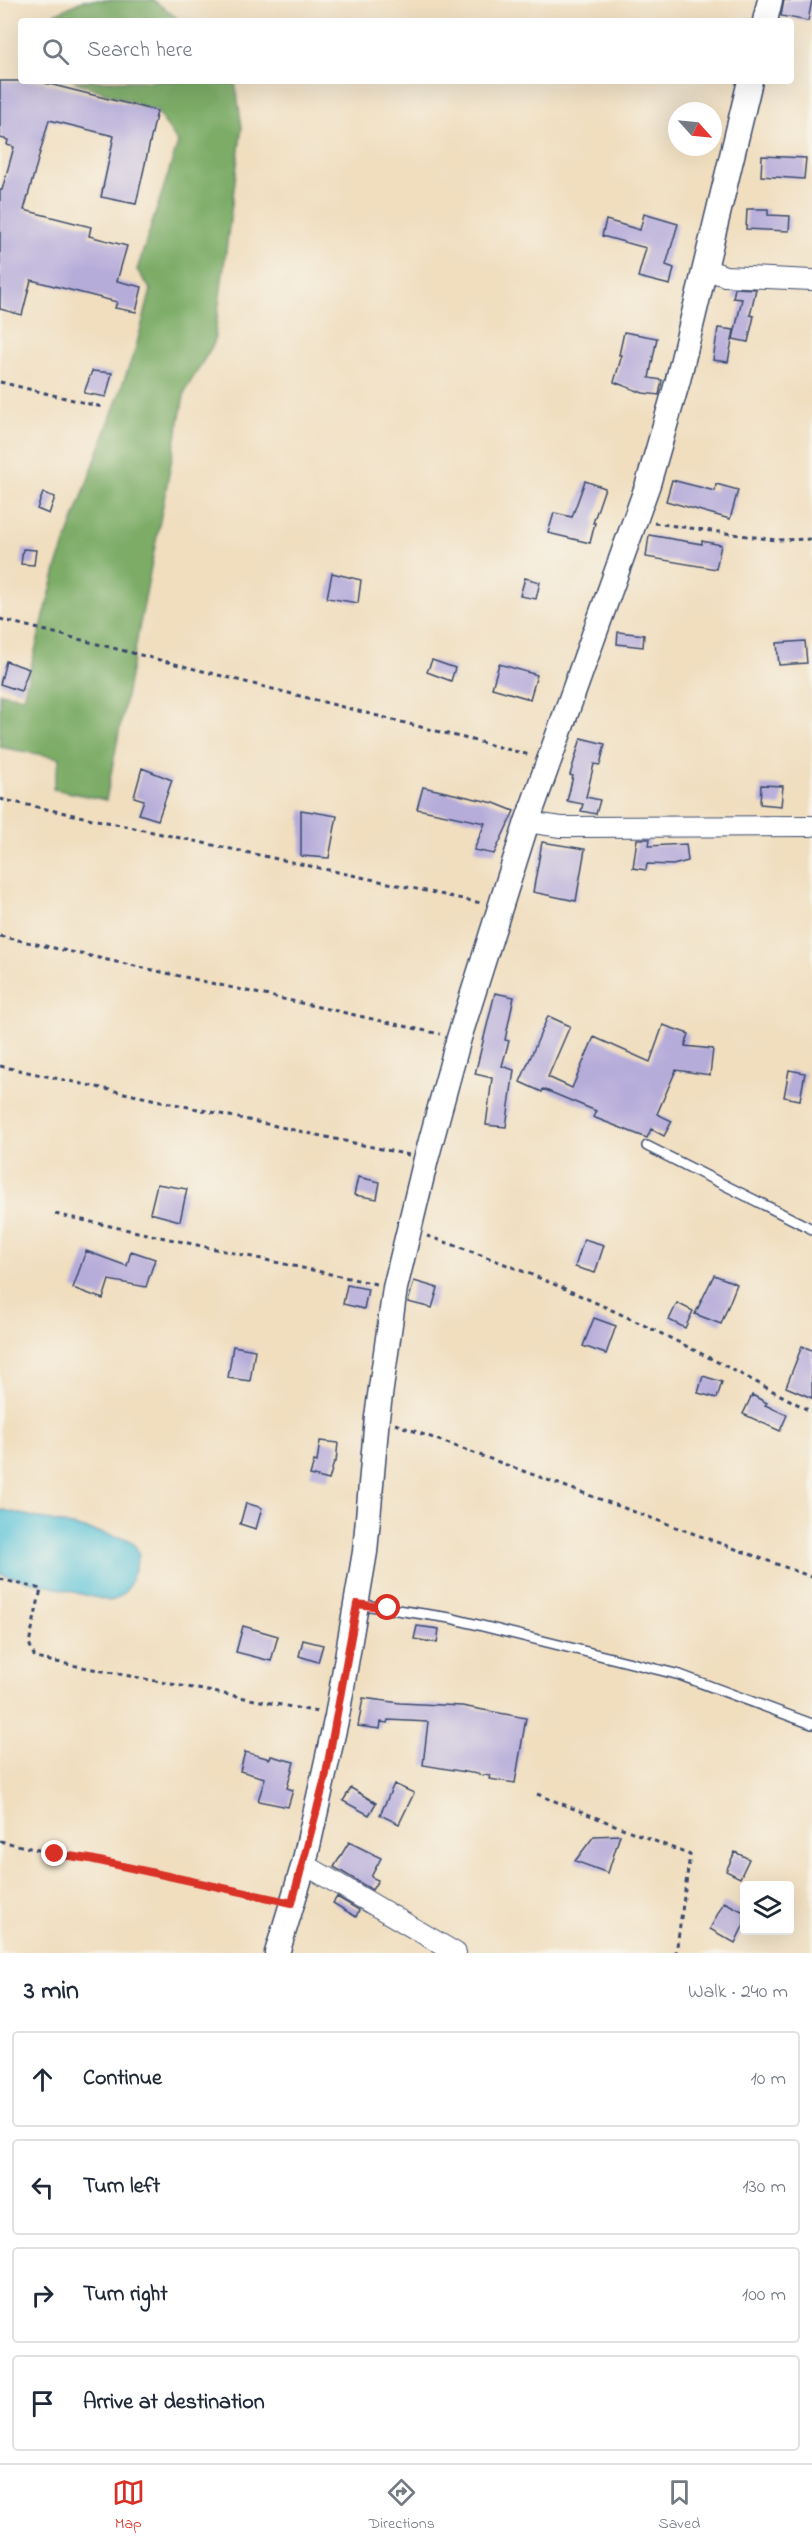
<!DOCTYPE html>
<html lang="en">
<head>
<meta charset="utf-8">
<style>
	:root { --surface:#fff; --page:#f6f6f7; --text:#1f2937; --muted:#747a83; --line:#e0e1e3; --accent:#d93025 }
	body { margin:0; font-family:"Indie Flower",sans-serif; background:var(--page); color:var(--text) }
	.controls { position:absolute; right:18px; bottom:18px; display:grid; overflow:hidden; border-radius:6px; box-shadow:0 6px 24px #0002 }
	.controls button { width:54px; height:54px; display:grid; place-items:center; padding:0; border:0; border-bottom:2px solid var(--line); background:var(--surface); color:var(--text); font:30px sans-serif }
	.compass { position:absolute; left:668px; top:102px; width:54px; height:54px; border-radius:50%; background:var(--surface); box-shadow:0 6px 24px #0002; rotate:117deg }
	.stop { position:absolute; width:18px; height:18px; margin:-14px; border:4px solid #d93025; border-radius:50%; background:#fff }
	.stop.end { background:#d93025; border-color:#fff; box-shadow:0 2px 6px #0008 }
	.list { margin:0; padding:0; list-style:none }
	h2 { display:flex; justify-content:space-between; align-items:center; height:78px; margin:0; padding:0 24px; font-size:26px }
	h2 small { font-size:20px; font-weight:400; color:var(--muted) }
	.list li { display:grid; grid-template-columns:39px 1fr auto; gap:18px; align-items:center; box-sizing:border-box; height:96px; margin:0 12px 12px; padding:0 12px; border:2px solid var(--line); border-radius:6px }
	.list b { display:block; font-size:22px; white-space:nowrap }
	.list em { font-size:20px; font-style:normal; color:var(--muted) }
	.icon { flex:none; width:33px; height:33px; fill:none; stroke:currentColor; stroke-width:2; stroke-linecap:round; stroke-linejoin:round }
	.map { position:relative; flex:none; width:812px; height:1953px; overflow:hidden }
	.search { position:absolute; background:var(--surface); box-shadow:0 6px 24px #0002; left:18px; right:18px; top:18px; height:66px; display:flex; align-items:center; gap:15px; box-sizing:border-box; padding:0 21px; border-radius:6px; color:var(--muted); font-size:22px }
	.sheet { height:510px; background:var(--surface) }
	nav { display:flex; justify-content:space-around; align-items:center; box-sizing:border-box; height:84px; border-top:2px solid var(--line); background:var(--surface); font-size:16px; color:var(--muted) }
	nav a { display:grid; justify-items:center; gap:3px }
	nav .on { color:var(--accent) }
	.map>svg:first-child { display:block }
	.forest { fill:#7cac66; stroke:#4c6e62; stroke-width:1.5 }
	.water { fill:#5dc4d9; stroke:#3c7a9c; stroke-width:1.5 }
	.building { fill:#b6acda }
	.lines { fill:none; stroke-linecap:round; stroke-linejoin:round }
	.service-casing { stroke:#3b496d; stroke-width:12 }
	.minor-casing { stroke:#3b496d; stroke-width:22 }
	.tertiary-casing { stroke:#3b496d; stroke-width:27 }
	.path { stroke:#3b496d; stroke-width:3; stroke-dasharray:4.5 4.5; stroke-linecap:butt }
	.service { stroke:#fff; stroke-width:9 }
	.minor { stroke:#fff; stroke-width:20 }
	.tertiary { stroke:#fff; stroke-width:24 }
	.route { stroke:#d93025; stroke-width:8 }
</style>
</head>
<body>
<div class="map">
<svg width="812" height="1953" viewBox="0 0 812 1953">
	<rect width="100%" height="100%" fill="#f7f3e8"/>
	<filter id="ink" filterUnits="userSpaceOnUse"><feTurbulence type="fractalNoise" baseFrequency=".0167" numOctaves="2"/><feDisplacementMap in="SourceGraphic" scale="12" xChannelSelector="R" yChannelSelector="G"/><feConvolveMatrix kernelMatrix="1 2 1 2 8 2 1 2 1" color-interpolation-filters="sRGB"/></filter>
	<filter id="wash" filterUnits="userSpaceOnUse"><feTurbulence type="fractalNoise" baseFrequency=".008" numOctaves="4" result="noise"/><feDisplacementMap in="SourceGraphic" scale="24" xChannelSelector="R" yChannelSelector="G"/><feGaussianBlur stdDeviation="1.35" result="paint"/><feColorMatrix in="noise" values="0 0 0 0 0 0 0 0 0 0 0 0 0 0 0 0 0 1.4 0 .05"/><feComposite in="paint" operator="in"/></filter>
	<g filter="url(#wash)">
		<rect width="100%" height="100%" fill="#f0debf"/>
		<path class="forest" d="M84 0H153L181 21H40Z
			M73 81H235L242 127 214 343 185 391 106 800 53 789 60 758 0 747V693L23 697 57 566 136 347 151 290 137 270 178 143 157 111Z"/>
		<path class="water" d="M4 1510 127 1539 135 1545 139 1555C133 1573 131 1596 110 1601L0 1574V1511Z"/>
		<g id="blocks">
			<path class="building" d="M784 0H812L808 21 781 16Z
				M0 81H46L45 83 157 111 136 204 101 197 114 136 49 120 24 210 91 227 89 236 127 246 117 281 142 287 136 312 115 308 117 302 31 280 22 315 0 309V190H2L14 147 7 145 8 140 0 138Z
				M762 156 806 158 804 179 761 176Z
				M747 209H768V215L790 216 789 231 746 229Z
				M644 214 678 224 666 265 674 268 670 285 638 277 646 248 602 236 606 220 640 230Z
				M735 288 756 289 750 315 754 316 748 342 733 339 742 299 733 298Z
				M718 328 734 330 728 362 713 360Z
				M624 332 657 338 649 378 662 380 659 395 643 393 614 382 622 355H619Z
				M92 371 112 373 106 397 84 393Z
				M672 480 715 491 716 484 738 490 730 519 666 501Z
				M585 481 605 488 593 523H595L590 543 548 533 554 513 572 517Z
				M43 493 55 497 49 514 37 509Z
				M649 535 702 544V541L721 545 716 569 646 557Z
				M23 549 36 550 34 565 21 564Z
				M332 573 361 580 358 603 327 598Z
				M525 578 540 582 536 599 520 596Z
				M618 632 644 635 643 647 617 644Z
				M805 641 807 663 779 665 777 643Z
				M432 660 455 668 451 681 427 672Z
				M6 661 29 669 21 691 0 684Z
				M499 664 537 675 530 699 492 688Z
				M581 738 605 744 600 765 594 764 586 797 600 800 596 814 581 811 583 804 567 801 573 776 570 775Z
				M142 768 172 780 158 820 139 814 144 800 134 797Z
				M761 785 783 786 781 806 760 804Z
				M423 787 494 803 514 811 494 854 474 850 485 823 417 809Z
				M301 810 337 816 329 858 301 856Z
				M637 839H650L649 846 686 844 688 861 673 865 647 864 646 870 633 868Z
				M542 842 585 849 576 901 533 892Z
				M495 993 514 997 505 1040 509 1041 502 1066 514 1070 506 1127 486 1125 492 1078 475 1074Z
				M548 1016 570 1026 548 1077 572 1088 594 1037 650 1062 663 1025 689 1034 685 1046 713 1049 710 1075 676 1070 657 1114 672 1121 664 1136 651 1129 647 1138 593 1117 596 1111 543 1089 542 1092 520 1082Z
				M789 1070 805 1073 800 1100 784 1097Z
				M358 1177 380 1182 377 1199 354 1195Z
				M157 1184 187 1189 180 1221 150 1213Z
				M584 1239 604 1245 595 1273 575 1267Z
				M86 1251 127 1266 131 1251 155 1259 146 1287 109 1280 103 1299 73 1288Z
				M714 1275 737 1284 721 1324 695 1314Z
				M414 1281 438 1288 432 1308 408 1302Z
				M347 1285 368 1289 364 1309 343 1304Z
				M677 1303 693 1311 685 1328 669 1320Z
				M594 1318 616 1326 606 1354 583 1346Z
				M233 1346 255 1350 250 1381 228 1378Z
				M802 1346 812 1350V1398L786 1387Z
				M703 1376 722 1382 717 1398 698 1393Z
				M752 1395 767 1403 765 1405 787 1415 780 1431 743 1414Z
				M320 1441 338 1443 336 1462H334L329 1480 310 1475 314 1461 317 1462Z
				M246 1503 262 1508 256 1529 240 1524Z
				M243 1626 278 1636 271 1661 236 1652Z
				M417 1626 439 1629 437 1643 414 1639Z
				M303 1640 323 1645 318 1662 299 1656Z
				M363 1698 400 1703 462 1706 526 1718 515 1783 489 1779 490 1776 423 1765 428 1722 388 1720 387 1723 381 1722 380 1729 358 1726Z
				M245 1752 270 1759 271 1756 294 1762 287 1788 293 1790 288 1807 258 1801 265 1778 240 1771Z
				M394 1784 414 1793 399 1824 380 1815Z
				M351 1788 376 1803 369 1815 343 1801Z
				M620 1835 608 1873 575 1861 594 1836Z
				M349 1842 381 1858 371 1877 378 1880 372 1890 334 1867Z
				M735 1852 749 1859 740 1878 726 1871Z
				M337 1897 359 1910 356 1917 333 1903Z
				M724 1902 744 1912V1924L735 1943 710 1929Z"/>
		</g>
	</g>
	<g filter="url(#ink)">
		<use href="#blocks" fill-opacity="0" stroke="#3b496d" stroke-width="1.5"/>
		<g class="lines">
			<g class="service-casing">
				<path id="service" d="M647 1146 812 1229
					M357 1604 450 1618 680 1675 812 1724"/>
			</g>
			<g class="minor-casing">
				<path id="minor" d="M705 269 725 276 812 280
					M527 822 561 827 812 826
					M304 1864 456 1953"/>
			</g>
			<g class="tertiary-casing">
				<path id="tertiary" d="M765 21 770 0
					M277 1953 304 1864 337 1716 365 1552 377 1417 395 1288 426 1159 459 1038 527 822 648 484 678 380 750 81"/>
			</g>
			<path class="path" d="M0 382 102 407
				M654 523 776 540 812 539
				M0 619 530 755
				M0 799 481 903
				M0 936 440 1034
				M0 1066 409 1155
				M55 1214 376 1284
				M427 1236C561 1280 688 1345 812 1412
				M395 1424 812 1577
				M0 1579 41 1589 29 1643 35 1658 318 1712
				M537 1794 690 1855 676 1953
				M0 1841 55 1854 90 1859 273 1898"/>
			<use href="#service" class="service"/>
			<use href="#minor" class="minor"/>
			<use href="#tertiary" class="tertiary"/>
		</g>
	</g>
	<g class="lines" filter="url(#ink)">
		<path class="route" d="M55 1854 90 1859 292 1903 325 1779 357 1604 388 1608"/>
	</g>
</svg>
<div class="controls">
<button><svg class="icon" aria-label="layers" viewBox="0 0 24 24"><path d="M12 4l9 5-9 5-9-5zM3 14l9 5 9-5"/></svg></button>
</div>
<svg class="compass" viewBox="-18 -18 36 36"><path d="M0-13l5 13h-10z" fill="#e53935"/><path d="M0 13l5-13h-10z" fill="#747a83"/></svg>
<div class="stop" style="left:388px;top:1608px"></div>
<div class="stop end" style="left:55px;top:1854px"></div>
<div class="search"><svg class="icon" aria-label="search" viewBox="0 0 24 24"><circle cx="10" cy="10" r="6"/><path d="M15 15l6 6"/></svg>Search here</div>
</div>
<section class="sheet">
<h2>3 min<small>Walk · 240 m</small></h2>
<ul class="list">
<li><svg class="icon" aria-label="ahead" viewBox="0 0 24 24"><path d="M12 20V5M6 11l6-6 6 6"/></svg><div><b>Continue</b></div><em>10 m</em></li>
<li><svg class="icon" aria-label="left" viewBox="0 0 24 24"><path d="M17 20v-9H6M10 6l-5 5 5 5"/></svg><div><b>Turn left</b></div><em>130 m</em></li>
<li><svg class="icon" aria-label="right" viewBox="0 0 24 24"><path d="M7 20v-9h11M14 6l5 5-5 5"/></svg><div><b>Turn right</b></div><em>100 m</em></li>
<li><svg class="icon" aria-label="arrive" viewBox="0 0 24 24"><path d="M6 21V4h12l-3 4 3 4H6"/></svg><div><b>Arrive at destination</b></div></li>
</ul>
</section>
<nav>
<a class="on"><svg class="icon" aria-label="map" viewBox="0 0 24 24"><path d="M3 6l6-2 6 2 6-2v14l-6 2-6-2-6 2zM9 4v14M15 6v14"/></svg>Map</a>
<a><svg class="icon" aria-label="directions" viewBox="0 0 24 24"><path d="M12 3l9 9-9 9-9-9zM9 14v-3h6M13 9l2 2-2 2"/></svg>Directions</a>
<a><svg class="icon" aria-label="saved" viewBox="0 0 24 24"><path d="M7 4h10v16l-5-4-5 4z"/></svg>Saved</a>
</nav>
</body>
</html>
